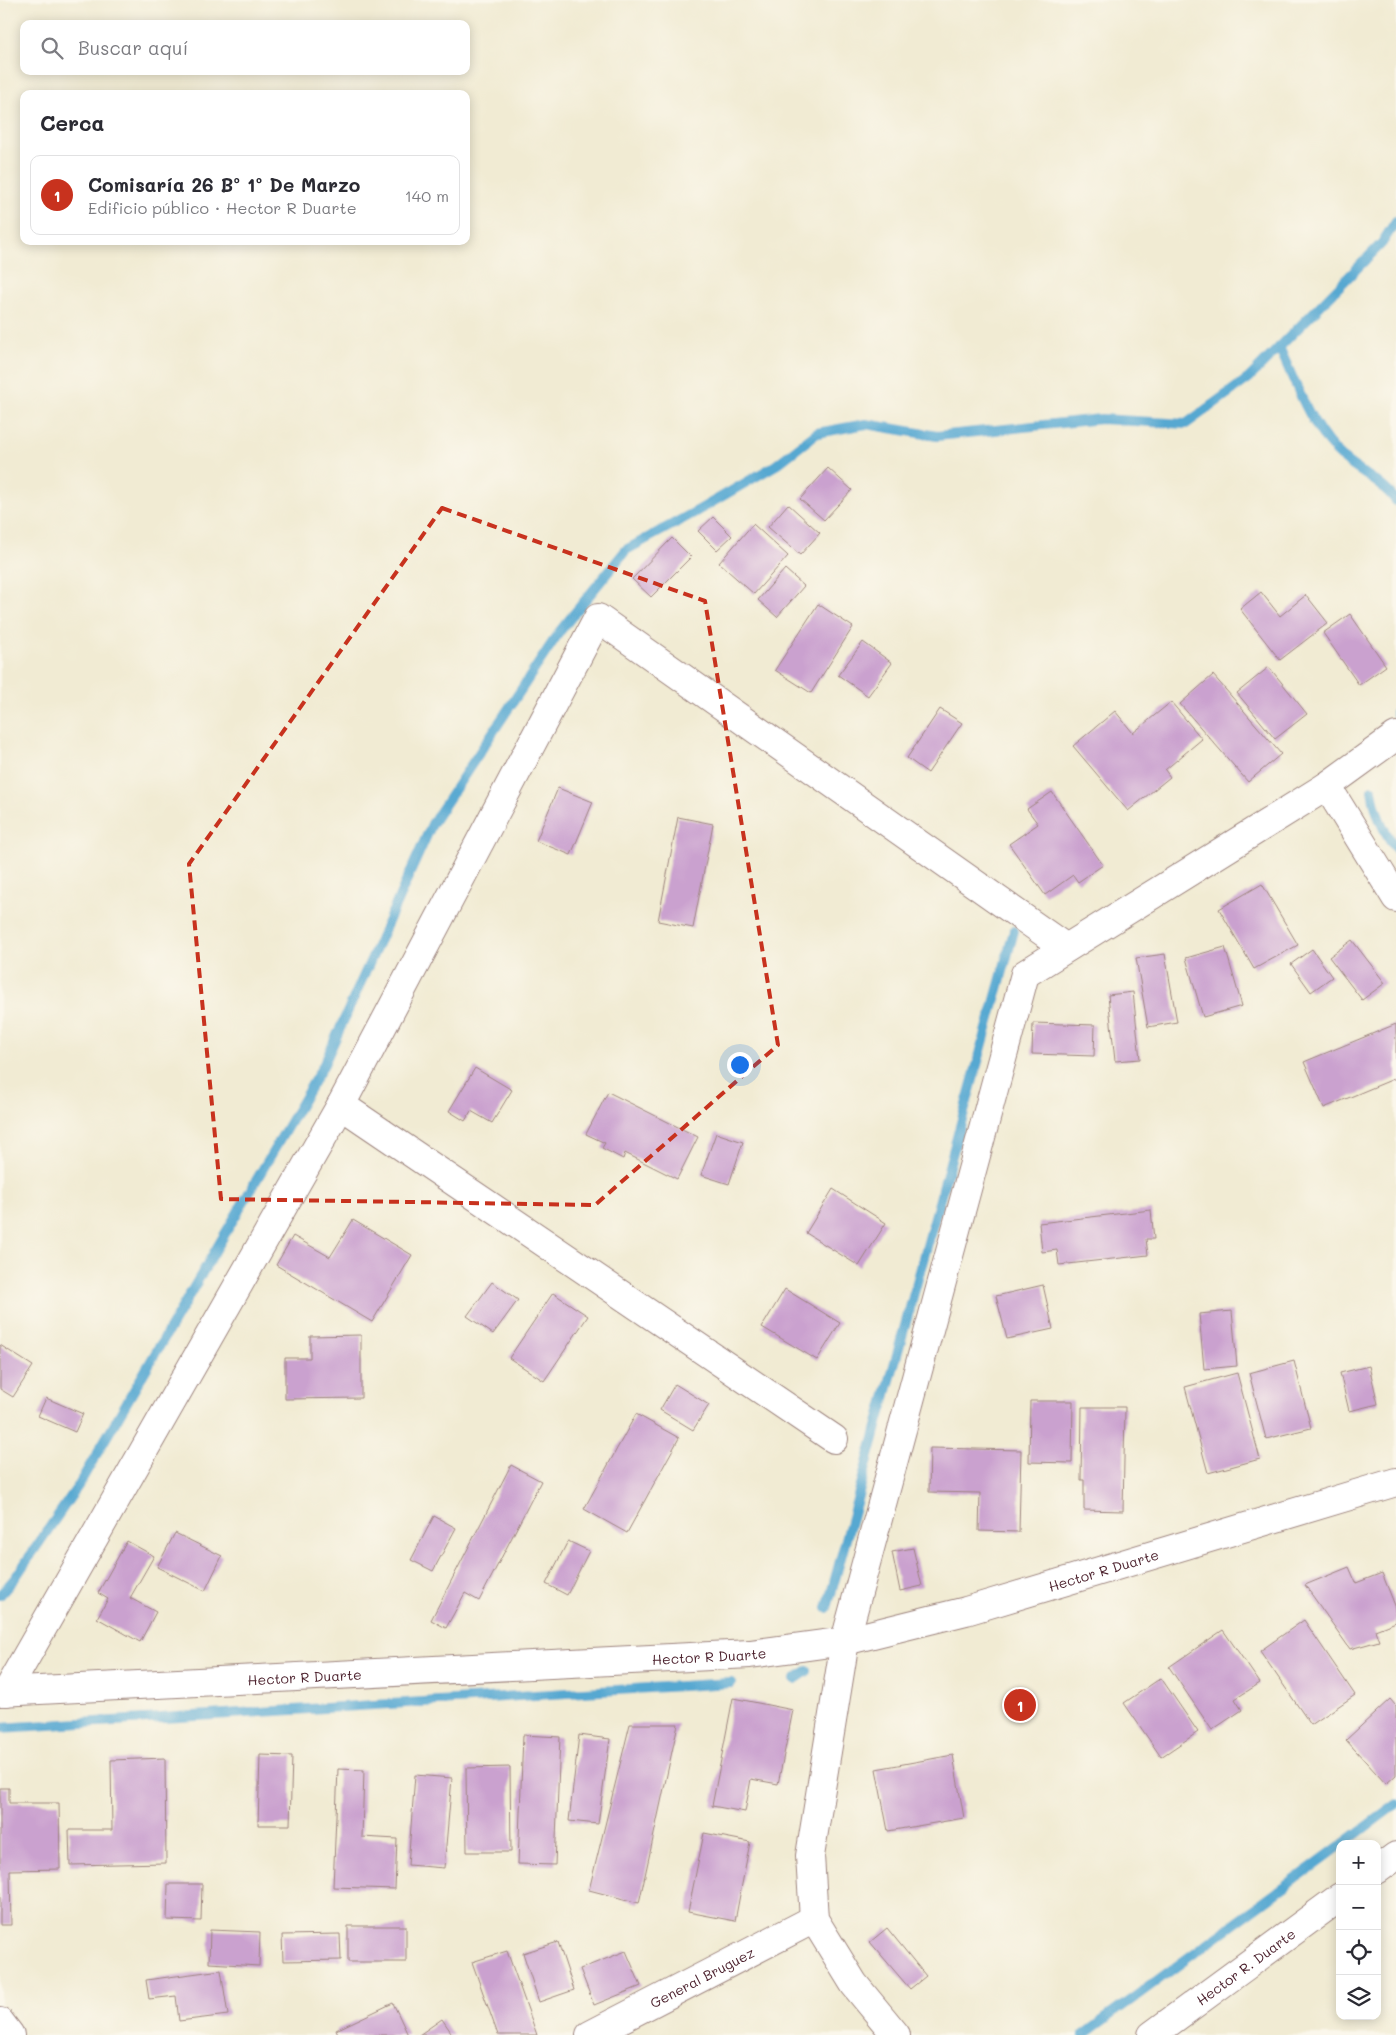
<!DOCTYPE html>
<html lang="es">
<head>
<meta charset="utf-8">
<style>
	:root { --surface:#fff; --page:#f2f2f3; --text:#2b2b33; --muted:#7c7c81; --line:#e1e1e2; --accent:#c8321e }
	body { margin:0; font-family:Mali,sans-serif; background:var(--page); color:var(--text) }
	.controls { position:absolute; right:15px; bottom:15px; display:grid; overflow:hidden; border-radius:10px; box-shadow:0 2px 12px #0003 }
	.controls button { width:45px; height:45px; display:grid; place-items:center; padding:0; border:0; border-bottom:1px solid var(--line); background:var(--surface); color:var(--text); font:25px sans-serif }
	.you { position:absolute; left:739px; top:1064px; width:18px; height:18px; margin:-12px; border:4px solid #fff; border-radius:50%; background:#1a73e8; box-shadow:0 0 0 8px #1a73e833 }
	.badge { display:grid; place-items:center; width:32px; height:32px; border-radius:50%; background:var(--accent); color:#fff; font-size:16px; font-weight:700 }
	.pin { position:absolute; translate:-50% -50%; border:2px solid #fff; box-shadow:0 1px 5px #0006 }
	.list { margin:0; padding:0; list-style:none }
	h2 { display:flex; justify-content:space-between; align-items:center; height:65px; margin:0; padding:0 20px; font-size:21px }
	h2 small { font-size:16px; font-weight:400; color:var(--muted) }
	.list li { display:grid; grid-template-columns:32px 1fr auto; gap:15px; align-items:center; box-sizing:border-box; height:80px; margin:0 10px 10px; padding:0 10px; border:1px solid var(--line); border-radius:10px }
	.list b { display:block; font-size:19px; white-space:nowrap }
	.list p { margin:0; font-size:16px; white-space:nowrap; color:var(--muted) }
	.list em { font-size:16px; font-style:normal; color:var(--muted) }
	.icon { flex:none; width:28px; height:28px; fill:none; stroke:currentColor; stroke-width:2; stroke-linecap:round; stroke-linejoin:round }
	.map { position:relative; flex:none; width:1396px; height:2035px; overflow:hidden }
	.search { position:absolute; background:var(--surface); box-shadow:0 2px 12px #0003; left:20px; top:20px; width:450px; height:55px; display:flex; align-items:center; gap:12px; box-sizing:border-box; padding:0 18px; border-radius:10px; color:var(--muted); font-size:19px }
	.panel { position:absolute; background:var(--surface); box-shadow:0 2px 12px #0003; left:20px; top:90px; width:450px; height:155px; border-radius:10px }
	.map>svg:first-child { display:block }
	.lines { fill:none; stroke-linecap:round; stroke-linejoin:round }
	.stream { stroke:#56a8d1; stroke-width:10 }
	.building { fill:#caa1cf }
	.minor-casing { stroke:#9e857f; stroke-width:30 }
	.tertiary-casing { stroke:#9e857f; stroke-width:30 }
	.minor { stroke:#fff; stroke-width:28 }
	.tertiary { stroke:#fff; stroke-width:28 }
	.marked { fill:none; stroke:#c8321e; stroke-width:4; stroke-dasharray:10 6; stroke-linejoin:round }
	.labels { text-anchor:middle; dominant-baseline:central; stroke-width:5; stroke-linejoin:round; paint-order:stroke }
	.street-label { font-size:14px; fill:#4a1f2b; stroke:#fbf7ec }
</style>
</head>
<body>
<div class="map">
<svg width="1396" height="2035" viewBox="0 0 1396 2035">
	<rect width="100%" height="100%" fill="#fbf7ec"/>
	<filter id="ink" filterUnits="userSpaceOnUse"><feTurbulence type="fractalNoise" baseFrequency=".02" numOctaves="2"/><feDisplacementMap in="SourceGraphic" scale="10" xChannelSelector="R" yChannelSelector="G"/><feConvolveMatrix kernelMatrix="1 2 1 2 8 2 1 2 1" color-interpolation-filters="sRGB"/></filter>
	<filter id="wash" filterUnits="userSpaceOnUse"><feTurbulence type="fractalNoise" baseFrequency=".0096" numOctaves="4" result="noise"/><feDisplacementMap in="SourceGraphic" scale="20" xChannelSelector="R" yChannelSelector="G"/><feGaussianBlur stdDeviation="1.12" result="paint"/><feColorMatrix in="noise" values="0 0 0 0 0 0 0 0 0 0 0 0 0 0 0 0 0 1.4 0 .05"/><feComposite in="paint" operator="in"/></filter>
	<g filter="url(#wash)">
		<rect width="100%" height="100%" fill="#f1ebd3"/>
		<g class="lines">
			<path class="stream" d="M1279 347C1297 386 1312 432 1345 460 1363 475 1383 482 1396 501
				M1396 713V712
				M1372 790C1376 815 1382 828 1396 849
				M0 1595 15 1578 78 1486 324 1064 432 824 560 631 626 550 697 511 776 465 817 433 866 424 937 436 1101 419 1186 424 1249 378 1382 243 1396 221
				M827 1608 1014 931
				M795 1679 807 1671
				M0 1728 731 1683
				M1343 1844 1396 1804
				M1083 2035 1340 1846"/>
		</g>
		<g id="blocks">
			<path class="building" d="M828 468 852 490 824 520 800 499Z
				M788 504 820 533 800 555 768 527Z
				M713 517 732 536 717 550 698 531Z
				M753 524 788 556 754 594 719 563Z
				M672 538 691 557 651 597 632 579Z
				M785 569 804 586 777 617 758 600Z
				M1261 592 1280 616 1306 595 1328 623 1280 660 1240 609Z
				M818 604 853 627 811 693 775 670Z
				M1350 614 1386 666 1359 685 1323 633Z
				M863 642 892 663 868 696 838 675Z
				M1269 667 1307 714 1275 739 1237 693Z
				M1213 675 1281 754 1248 782 1180 704Z
				M1171 702 1202 739 1165 770 1170 777 1128 811 1073 746 1115 711 1133 733Z
				M940 709 962 723 928 773 907 758Z
				M558 788 593 802 571 855 536 841Z
				M1052 792 1103 865 1078 882 1073 875 1045 895 1009 844 1038 824 1027 809Z
				M678 817 713 824 693 928 658 921Z
				M1262 884 1298 945 1254 969 1219 909Z
				M1352 940 1385 983 1362 1000 1329 957Z
				M1225 947 1242 1006 1203 1017 1186 958Z
				M1312 949 1332 977 1311 992 1291 964Z
				M1165 954 1177 1022 1148 1027 1136 958Z
				M1133 992 1140 1059 1115 1061 1108 995Z
				M1033 1023 1095 1025 1094 1056 1032 1054Z
				M1396 1024V1078L1324 1108 1304 1062Z
				M475 1068 512 1090 492 1123 471 1111 465 1121 449 1111Z
				M608 1092 698 1137 677 1179 625 1153 623 1159 602 1148 605 1143 586 1134Z
				M716 1133 743 1142 729 1184 701 1175Z
				M833 1189 886 1223 859 1266 806 1233Z
				M1151 1210 1154 1239H1146L1148 1255 1059 1265 1057 1250 1042 1252 1039 1223Z
				M353 1220 412 1255 372 1322 276 1265 293 1236 330 1257Z
				M492 1282 518 1300 493 1334 467 1316Z
				M1043 1285 1053 1329 1007 1339 996 1296Z
				M785 1289 840 1323 817 1360 762 1327Z
				M553 1293 588 1316 544 1381 509 1358Z
				M1232 1311 1237 1366 1204 1369 1199 1314Z
				M361 1335V1398L285 1399V1358H310V1336Z
				M0 1345 33 1366 13 1397 0 1389Z
				M1294 1361 1311 1428 1266 1439 1249 1373Z
				M1369 1366 1378 1404 1349 1411 1340 1373Z
				M1237 1373 1260 1459 1208 1473 1185 1387Z
				M675 1384 709 1405 693 1430 660 1410Z
				M46 1398 83 1414 75 1432 38 1416Z
				M1030 1401H1073L1072 1463 1029 1462Z
				M1082 1407H1125L1123 1511 1084 1510V1480H1081Z
				M636 1414 679 1438 627 1533 584 1509Z
				M930 1448 1021 1450 1019 1532 979 1531 980 1493 929 1492Z
				M511 1465 541 1481 479 1601 465 1593 446 1628 431 1620Z
				M434 1516 456 1528 433 1571 411 1560Z
				M175 1533 222 1556 205 1591 157 1567Z
				M127 1541 154 1556 130 1598 156 1612 140 1642 97 1618 108 1599 98 1593Z
				M568 1541 589 1551 567 1595 546 1584Z
				M913 1548 922 1586 900 1591 892 1552Z
				M1349 1567 1356 1583 1382 1573 1396 1608V1622L1375 1630 1379 1641 1350 1649 1305 1585Z
				M1304 1620 1355 1695 1311 1725 1260 1651Z
				M1223 1630 1260 1683 1235 1699 1242 1710 1212 1730 1169 1667Z
				M1161 1678 1198 1732 1161 1757 1124 1703Z
				M733 1698 793 1710 778 1784 751 1779 745 1812 712 1806Z
				M1390 1699 1396 1706V1775L1386 1784 1346 1740Z
				M630 1724H678L639 1903 589 1890Z
				M523 1735 560 1737 555 1865 518 1864Z
				M579 1735 610 1739 598 1824 569 1821Z
				M260 1755 292 1756 290 1825H258Z
				M953 1755 964 1818 888 1831 876 1769Z
				M165 1758 166 1863 70 1865 69 1830H112L111 1760Z
				M510 1767 511 1852H467L466 1768Z
				M338 1769 364 1770 362 1837 397 1839 395 1889 333 1887Z
				M415 1775 452 1778 444 1868 408 1865Z
				M0 1788H9V1803H59L60 1869 10 1870 11 1925H0Z
				M704 1833 750 1842 735 1921 688 1912Z
				M168 1884H202L201 1921 167 1920Z
				M348 1926H406V1962H348Z
				M887 1928 926 1976 910 1989 870 1942Z
				M210 1930 260 1932 259 1966 209 1963Z
				M340 1934 341 1960 283 1961 282 1935Z
				M558 1942 574 1990 539 2002 523 1953Z
				M507 1951 537 2035H498L472 1962Z
				M626 1951 641 1986 594 2005 580 1969Z
				M221 1970 228 2015 179 2021 176 1996 149 1999 146 1980Z
				M393 2003 408 2035H338L336 2030Z
				M442 2019 453 2035H419Z"/>
		</g>
	</g>
	<g filter="url(#ink)">
		<use href="#blocks" fill-opacity="0" stroke="#9e857f" stroke-width="1"/>
		<g class="lines">
			<g class="minor-casing">
				<g id="minor">
					<path d="M1327 786 1396 898"/>
					<path d="M341 1105 834 1439"/>
					<path d="M6 1692 341 1105 598 618 1066 948"/>
					<path d="M0 2022 10 2035"/>
					<path id="s1" d="M590 2035 814 1919"/>
					<path d="M896 2035 854 1984 814 1919 810 1856 845 1641 1025 974 1327 786 1396 736"/>
				</g>
			</g>
			<g class="tertiary-casing">
				<g id="tertiary">
					<path id="s2" d="M0 1692 750 1654 845 1641 966 1611 1396 1482"/>
					<path d="M1377 1870 1396 1856"/>
					<path id="s3" d="M1152 2035 1340 1897"/>
				</g>
			</g>
			<use href="#minor" class="minor"/>
			<use href="#tertiary" class="tertiary"/>
		</g>
	</g>
	<path class="marked" d="M442 508 705 601 778 1045 595 1205 221 1199 189 864Z"/>
	<g class="labels">
		<g class="street-label">
			<text stroke="none"><textPath href="#s2" startOffset="1115">Hector R Duarte</textPath></text>
			<text stroke="none"><textPath href="#s2" startOffset="710">Hector R Duarte</textPath></text>
			<text stroke="none"><textPath href="#s2" startOffset="305">Hector R Duarte</textPath></text>
			<text stroke="none"><textPath href="#s3" startOffset="116">Hector R. Duarte</textPath></text>
			<text stroke="none"><textPath href="#s1" startOffset="126">General Bruguez</textPath></text>
		</g>
	</g>
</svg>
<div class="controls">
<button>+</button>
<button>−</button>
<button><svg class="icon" aria-label="locate" viewBox="0 0 24 24"><circle cx="12" cy="12" r="6"/><path d="M12 2v4M12 18v4M2 12h4M18 12h4"/></svg></button>
<button><svg class="icon" aria-label="layers" viewBox="0 0 24 24"><path d="M12 4l9 5-9 5-9-5zM3 14l9 5 9-5"/></svg></button>
</div>
<div class="you"></div>
<div class="pin badge" style="left:1020px;top:1705px">1</div>
<div class="search"><svg class="icon" aria-label="search" viewBox="0 0 24 24"><circle cx="10" cy="10" r="6"/><path d="M15 15l6 6"/></svg>Buscar aquí</div>
<section class="panel">
<h2>Cerca<small></small></h2>
<ul class="list">
<li><span class="badge">1</span><div><b>Comisaría 26 Bº 1º De Marzo</b><p>Edificio público · Hector R Duarte</p></div><em>140 m</em></li>
</ul>
</section>
</div>
</body>
</html>
